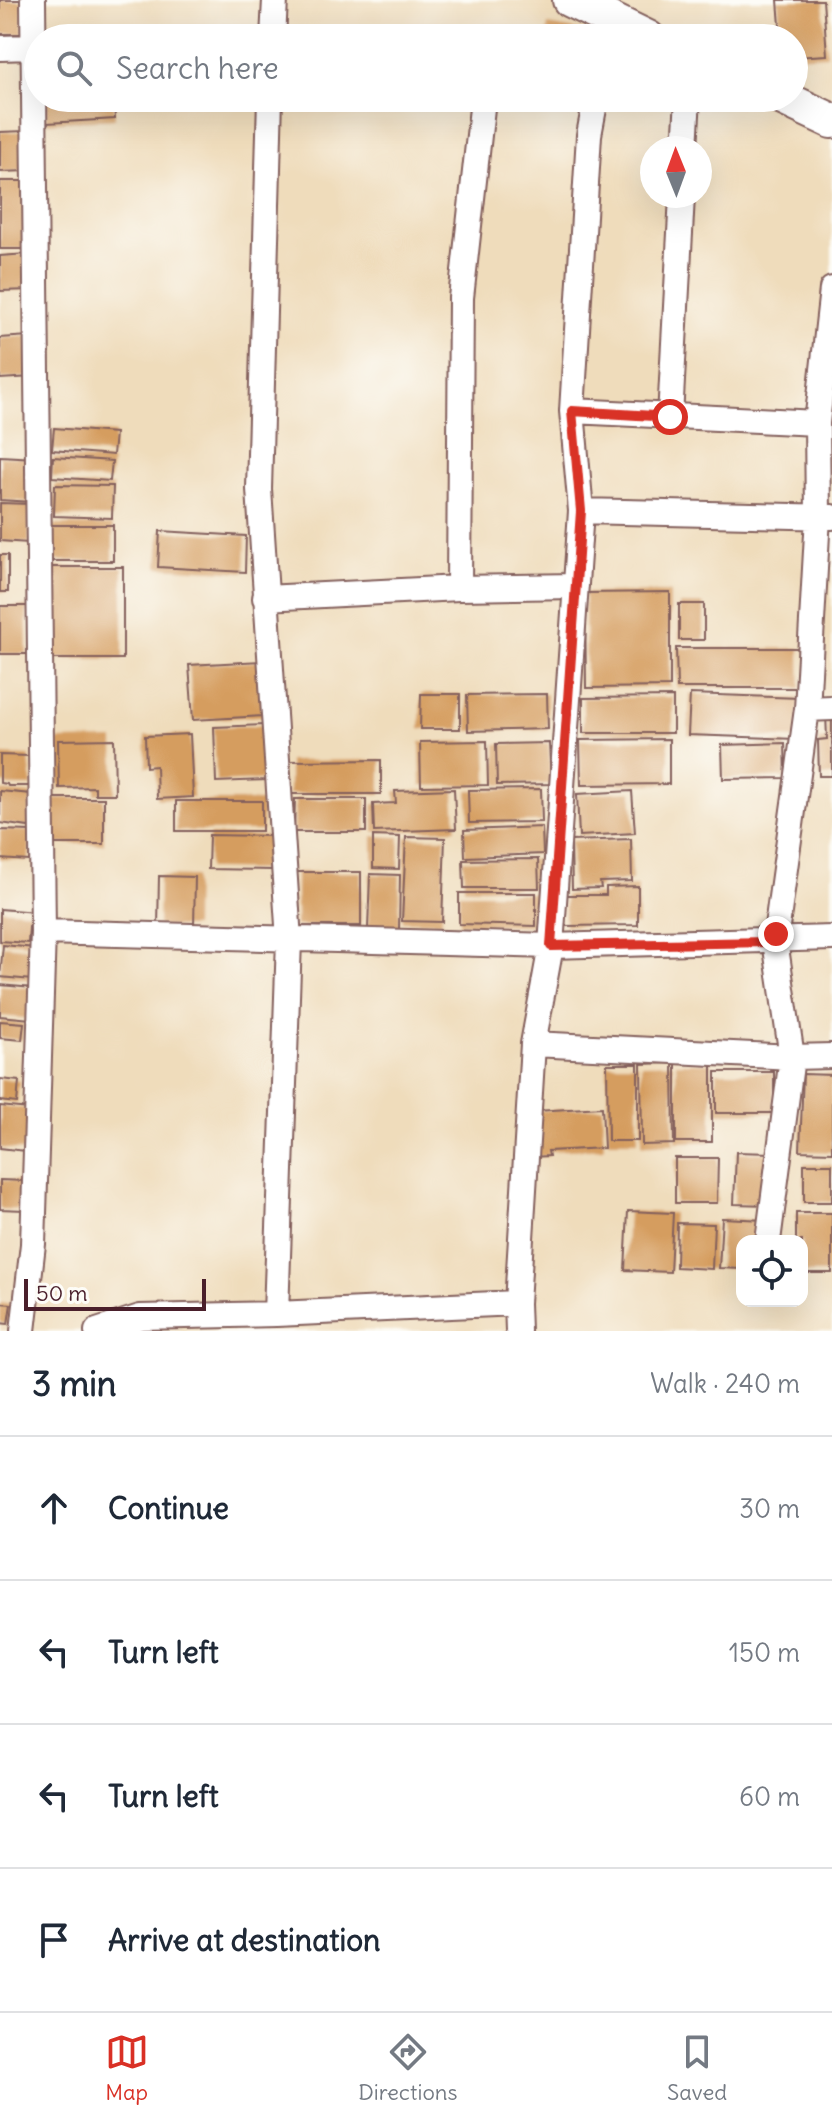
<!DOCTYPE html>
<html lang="en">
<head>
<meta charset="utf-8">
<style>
	:root { --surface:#fff; --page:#f6f6f7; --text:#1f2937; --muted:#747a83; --line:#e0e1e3; --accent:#d93025 }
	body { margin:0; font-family:Delius,sans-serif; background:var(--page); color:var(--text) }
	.controls { position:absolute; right:24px; bottom:24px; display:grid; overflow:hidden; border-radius:16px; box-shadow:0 8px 32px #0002 }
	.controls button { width:72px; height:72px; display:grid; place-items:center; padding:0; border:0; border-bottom:2px solid var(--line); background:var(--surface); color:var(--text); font:40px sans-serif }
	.compass { position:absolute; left:640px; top:136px; width:72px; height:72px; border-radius:50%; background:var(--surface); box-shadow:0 8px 32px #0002; rotate:359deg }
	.scale { position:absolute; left:24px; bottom:20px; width:182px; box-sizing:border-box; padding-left:8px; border:4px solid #4a1f2b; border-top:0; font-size:22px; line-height:28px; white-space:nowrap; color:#4a1f2b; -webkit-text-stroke:6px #fdfcf7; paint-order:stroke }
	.stop { position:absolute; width:24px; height:24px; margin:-18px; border:6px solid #d93025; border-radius:50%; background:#fff }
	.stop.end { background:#d93025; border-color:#fff; box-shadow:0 2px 8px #0008 }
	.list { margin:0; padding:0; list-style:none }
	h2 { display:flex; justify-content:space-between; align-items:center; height:104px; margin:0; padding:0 32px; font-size:34px }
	h2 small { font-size:26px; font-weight:400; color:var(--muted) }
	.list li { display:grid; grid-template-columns:52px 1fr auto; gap:24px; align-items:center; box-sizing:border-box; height:144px; padding:0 32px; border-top:2px solid var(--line) }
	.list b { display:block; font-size:30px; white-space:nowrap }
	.list em { font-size:26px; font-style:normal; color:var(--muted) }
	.icon { flex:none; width:44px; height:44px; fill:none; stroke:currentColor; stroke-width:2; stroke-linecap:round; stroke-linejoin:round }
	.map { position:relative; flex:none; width:832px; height:1331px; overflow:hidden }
	.search { position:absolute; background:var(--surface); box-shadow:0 8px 32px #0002; left:24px; right:24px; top:24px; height:88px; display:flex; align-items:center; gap:20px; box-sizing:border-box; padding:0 28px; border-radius:44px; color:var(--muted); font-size:30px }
	.sheet { height:680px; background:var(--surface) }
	nav { display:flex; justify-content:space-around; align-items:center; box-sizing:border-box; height:112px; border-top:2px solid var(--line); background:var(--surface); font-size:22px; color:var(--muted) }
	nav a { display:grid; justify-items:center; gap:4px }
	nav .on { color:var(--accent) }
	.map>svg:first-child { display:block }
	.building { fill:#d59d5f }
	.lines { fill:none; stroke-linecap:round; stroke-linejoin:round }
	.minor-casing { stroke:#84615d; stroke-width:28 }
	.secondary-casing { stroke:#84615d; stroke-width:38 }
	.minor { stroke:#fff; stroke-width:24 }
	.secondary { stroke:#fff; stroke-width:34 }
	.route { stroke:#d93025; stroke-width:10 }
</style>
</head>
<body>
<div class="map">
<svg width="832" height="1331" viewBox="0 0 832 1331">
	<rect width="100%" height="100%" fill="#fdfcf7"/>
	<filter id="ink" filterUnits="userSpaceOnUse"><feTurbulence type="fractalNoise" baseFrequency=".0125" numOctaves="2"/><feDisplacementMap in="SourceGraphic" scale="16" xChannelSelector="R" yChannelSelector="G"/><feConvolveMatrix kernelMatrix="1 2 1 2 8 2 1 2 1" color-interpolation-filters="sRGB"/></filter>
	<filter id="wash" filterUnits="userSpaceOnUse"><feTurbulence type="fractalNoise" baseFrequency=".006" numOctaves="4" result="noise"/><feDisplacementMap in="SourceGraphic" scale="32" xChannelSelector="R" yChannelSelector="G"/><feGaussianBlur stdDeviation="1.8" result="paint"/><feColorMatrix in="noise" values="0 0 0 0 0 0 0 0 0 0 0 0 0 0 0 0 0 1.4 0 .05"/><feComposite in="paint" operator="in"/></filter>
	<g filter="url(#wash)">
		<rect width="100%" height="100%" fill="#efdcbb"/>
		<g id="blocks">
			<path class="building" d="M0 0H22L23 34H0Z
				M778 0H823L827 55 794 57V38H781Z
				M548 25 597 34 596 38H546Z
				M46 98H114L115 119 47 123Z
				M25 131 27 171 0 172V132Z
				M0 181H25L27 249H0Z
				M27 254 30 290 0 291V256Z
				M29 336 32 377 0 379V338Z
				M54 428 115 433 113 455 52 450Z
				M0 456 35 458 32 502 0 500Z
				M53 457 112 461 110 481 52 477Z
				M55 485 113 486 112 518 54 516Z
				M0 503 30 504 29 543 0 541Z
				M51 525H113V561H51Z
				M160 531 246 536 245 572 158 567Z
				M0 555H8V592H0Z
				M49 567H123V659H49Z
				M670 592V687L586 688 585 593Z
				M679 604H704V640H679Z
				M0 606H27V654H0Z
				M676 648H800L801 688H677Z
				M261 661 264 716 193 720 189 665Z
				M421 694H460V729H420Z
				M547 694 548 729 468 731 467 695Z
				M690 694 799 698 797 739 688 735Z
				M673 697V733H583V698Z
				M826 713H832V776H819L818 740 827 739Z
				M264 725 267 780 216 782 214 727Z
				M190 734 193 797 157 799 156 766 146 767 145 736Z
				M114 739 115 794H95V787L59 788 58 740Z
				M669 739V784L581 785 580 740Z
				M487 741 488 785 421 786 420 742Z
				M549 743 551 784 497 785 496 744Z
				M785 743 786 778 723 779 722 745Z
				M0 755 29 756 32 786H8L7 784 0 783Z
				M381 760V794H289V761Z
				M454 789 456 829 374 832 373 804 396 803 395 791Z
				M541 789 542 822 469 823 468 790Z
				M0 791 31 794 29 827 0 823Z
				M632 791 635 833 579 836 577 794Z
				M54 798H104V844H54Z
				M295 799H366V832H294Z
				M176 801H262V831H176Z
				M542 827 543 854 465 857 464 830Z
				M0 830 31 831 29 861 0 859Z
				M209 835 272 836V870L208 869Z
				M373 836 400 837 399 869 373 868Z
				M406 837 445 838 442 922 402 921Z
				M631 839 632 881 600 882 601 888 572 889 571 841Z
				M538 859 539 888H464L463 860Z
				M296 872H361V926H296Z
				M370 874 400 875 399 930 368 929Z
				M159 876 195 877 194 927H158Z
				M638 886V925L565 926V895H606V887Z
				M459 893H536V926L459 924Z
				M0 909 35 912 33 926 29 927 28 943 0 941Z
				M3 945 35 948 32 980 0 977Z
				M0 985 33 988 31 1019 0 1016Z
				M0 1021 24 1023 22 1040 0 1038Z
				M673 1063 674 1144 642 1145 641 1064Z
				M676 1063H712V1142H676Z
				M607 1064H638V1141H608Z
				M716 1072H774V1113H716Z
				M803 1074 832 1075V1152L800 1151Z
				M0 1079 19 1081 17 1103 0 1101Z
				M0 1106 29 1109 25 1151 0 1148Z
				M602 1107 604 1148 548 1151 549 1156 531 1157 536 1111Z
				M736 1152 771 1153 770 1205 734 1204Z
				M675 1158H718L717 1203H675Z
				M804 1164H832V1202H804Z
				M0 1180 25 1181 24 1210 0 1209Z
				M628 1211 673 1213 670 1272 625 1270Z
				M796 1213H832V1273H802V1241H796Z
				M722 1218 765 1220 764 1241H742V1269L719 1268Z
				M677 1223 714 1224 712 1269 676 1267Z
				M0 1303 11 1304 8 1324 0 1323Z"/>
		</g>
	</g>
	<g filter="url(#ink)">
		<use href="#blocks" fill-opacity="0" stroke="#84615d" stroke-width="2"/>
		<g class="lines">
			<g class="minor-casing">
				<path id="minor" d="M273 38 275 0
					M0 48 31 47
					M270 98 259 489 289 940 276 1314
					M685 148 688 98
					M572 411 817 423
					M670 417 682 196
					M581 511 832 517
					M459 588 461 298 483 99
					M265 598 459 588 576 586
					M807 709 832 708
					M43 932 551 946 832 938
					M533 1044 792 1057 832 1056
					M768 1241 792 1057 775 941 807 709 818 516 817 423 832 289
					M23 1331 33 1244 43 932 33 0
					M97 1331 140 1317 276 1314 517 1303
					M518 1331 517 1303 533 1044 551 946 581 511 572 411 589 135 596 98"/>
			</g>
			<g class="secondary-casing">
				<path id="secondary" d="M570 0 648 38
					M783 98 832 121"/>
			</g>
			<use href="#minor" class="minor"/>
			<use href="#secondary" class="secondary"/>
		</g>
	</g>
	<g class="lines" filter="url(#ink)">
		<path class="route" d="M670 417 572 411 581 511 551 946 768 942 775 941 776 934"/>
	</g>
</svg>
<div class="controls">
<button><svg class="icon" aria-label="locate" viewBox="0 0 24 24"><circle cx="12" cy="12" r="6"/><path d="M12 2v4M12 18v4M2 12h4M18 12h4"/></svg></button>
</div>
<svg class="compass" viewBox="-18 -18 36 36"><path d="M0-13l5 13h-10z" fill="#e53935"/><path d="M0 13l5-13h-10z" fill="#747a83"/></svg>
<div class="scale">50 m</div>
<div class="stop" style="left:670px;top:417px"></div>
<div class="stop end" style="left:776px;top:934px"></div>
<div class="search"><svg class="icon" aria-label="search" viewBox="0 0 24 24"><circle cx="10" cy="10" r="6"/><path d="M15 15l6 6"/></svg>Search here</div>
</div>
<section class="sheet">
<h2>3 min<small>Walk · 240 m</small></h2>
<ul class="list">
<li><svg class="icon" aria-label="ahead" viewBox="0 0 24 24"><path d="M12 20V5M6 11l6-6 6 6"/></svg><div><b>Continue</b></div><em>30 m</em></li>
<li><svg class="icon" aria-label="left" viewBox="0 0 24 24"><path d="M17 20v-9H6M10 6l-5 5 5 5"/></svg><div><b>Turn left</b></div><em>150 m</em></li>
<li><svg class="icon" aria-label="left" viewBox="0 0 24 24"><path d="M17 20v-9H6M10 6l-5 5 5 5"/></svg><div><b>Turn left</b></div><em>60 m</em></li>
<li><svg class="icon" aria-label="arrive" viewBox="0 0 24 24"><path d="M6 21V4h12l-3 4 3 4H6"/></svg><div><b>Arrive at destination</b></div></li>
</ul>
</section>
<nav>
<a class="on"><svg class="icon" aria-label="map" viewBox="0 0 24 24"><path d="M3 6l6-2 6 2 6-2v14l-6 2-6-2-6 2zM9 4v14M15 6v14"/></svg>Map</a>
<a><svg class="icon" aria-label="directions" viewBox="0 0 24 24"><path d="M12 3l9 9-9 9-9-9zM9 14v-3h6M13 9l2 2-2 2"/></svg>Directions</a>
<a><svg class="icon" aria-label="saved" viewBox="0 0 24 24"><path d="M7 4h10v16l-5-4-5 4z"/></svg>Saved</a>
</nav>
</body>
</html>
